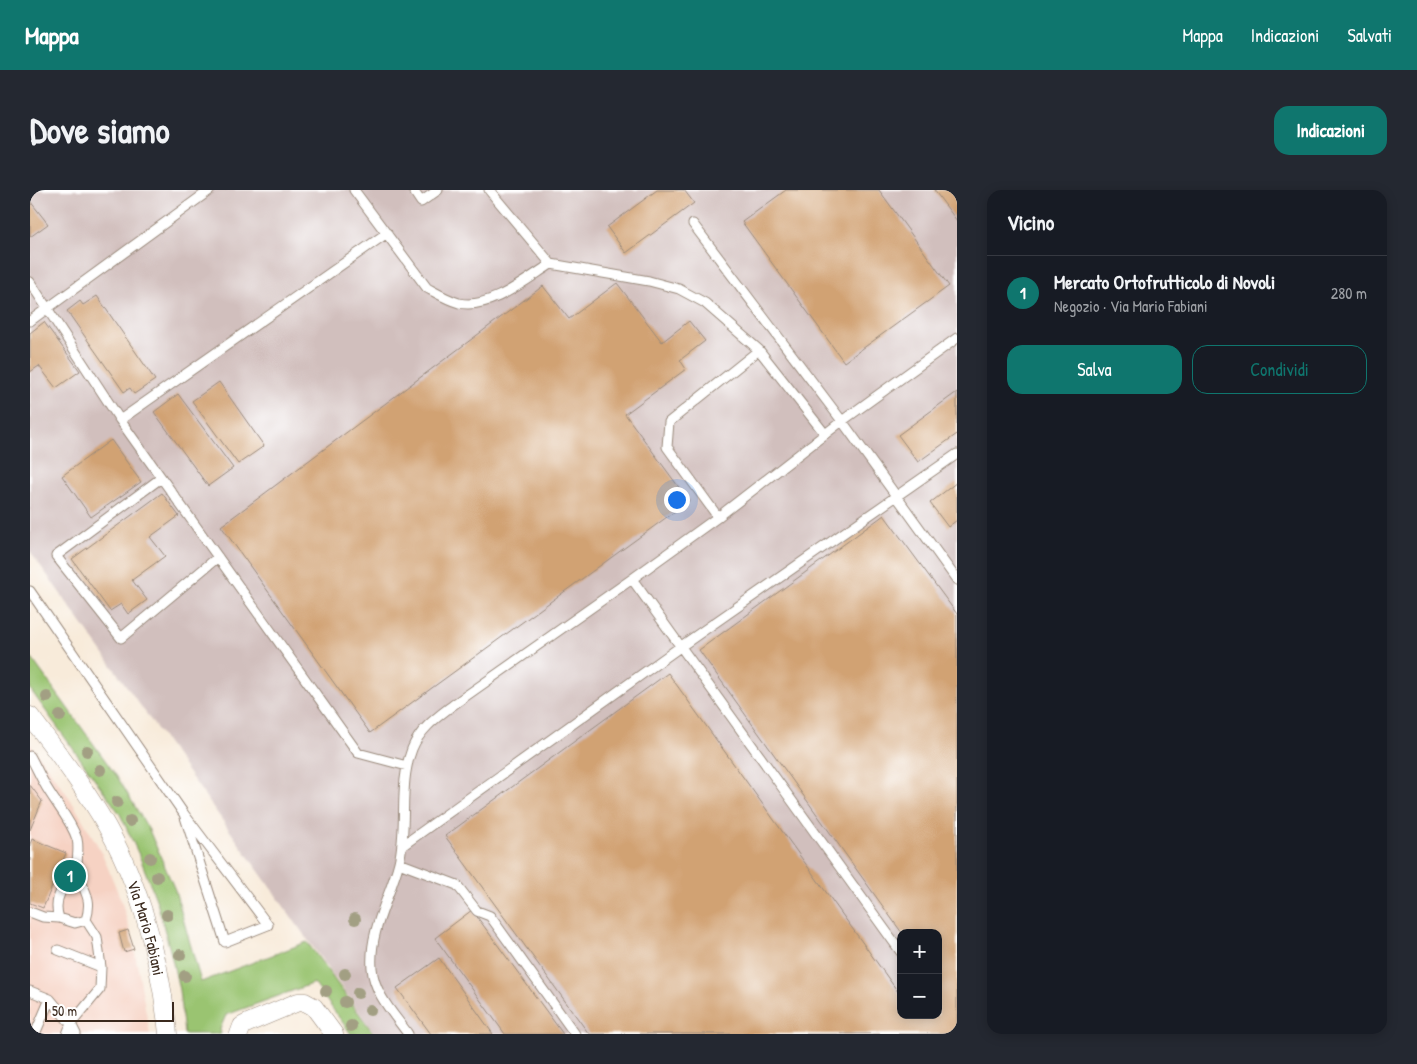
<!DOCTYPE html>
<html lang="it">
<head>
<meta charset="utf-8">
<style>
	:root { --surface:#171b24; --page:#242831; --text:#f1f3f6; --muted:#9ea1a6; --line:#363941; --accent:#0f766e }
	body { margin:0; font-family:"Patrick Hand",sans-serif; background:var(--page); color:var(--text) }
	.controls { position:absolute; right:15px; bottom:15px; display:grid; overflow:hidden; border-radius:10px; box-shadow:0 2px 12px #0003 }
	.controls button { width:45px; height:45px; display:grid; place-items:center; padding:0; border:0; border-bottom:1px solid var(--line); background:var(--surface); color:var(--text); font:25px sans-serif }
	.scale { position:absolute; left:15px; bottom:12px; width:129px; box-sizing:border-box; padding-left:5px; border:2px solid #3b2a1e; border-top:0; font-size:14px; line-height:18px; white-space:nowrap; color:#3b2a1e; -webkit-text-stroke:4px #fff; paint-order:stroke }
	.you { position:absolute; left:646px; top:309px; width:18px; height:18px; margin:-12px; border:4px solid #fff; border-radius:50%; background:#1a73e8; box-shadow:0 0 0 8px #1a73e833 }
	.badge { display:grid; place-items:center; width:32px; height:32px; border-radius:50%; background:var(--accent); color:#fff; font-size:16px; font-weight:700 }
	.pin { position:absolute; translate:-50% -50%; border:2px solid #fff; box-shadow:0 1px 5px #0006 }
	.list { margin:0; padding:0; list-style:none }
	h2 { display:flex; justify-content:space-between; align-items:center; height:65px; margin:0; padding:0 20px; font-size:21px }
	h2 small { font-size:16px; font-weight:400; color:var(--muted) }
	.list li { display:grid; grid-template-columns:32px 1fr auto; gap:15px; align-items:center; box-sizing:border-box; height:75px; padding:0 20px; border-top:1px solid var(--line) }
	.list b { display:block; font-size:19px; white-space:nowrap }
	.list p { margin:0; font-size:16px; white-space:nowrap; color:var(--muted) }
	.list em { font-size:16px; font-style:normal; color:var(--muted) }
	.actions { display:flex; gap:10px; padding:15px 20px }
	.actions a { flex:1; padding:11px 0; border:1px solid var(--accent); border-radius:15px; text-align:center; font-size:18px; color:var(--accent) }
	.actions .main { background:var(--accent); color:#fff }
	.map { position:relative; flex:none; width:927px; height:844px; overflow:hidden; border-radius:15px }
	header { display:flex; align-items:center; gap:30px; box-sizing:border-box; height:70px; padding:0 25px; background:var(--accent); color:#fff }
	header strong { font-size:24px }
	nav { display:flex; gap:28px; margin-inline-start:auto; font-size:18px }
	.intro { display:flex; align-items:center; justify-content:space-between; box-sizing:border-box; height:120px; padding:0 30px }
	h1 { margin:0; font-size:35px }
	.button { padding:12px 22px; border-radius:15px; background:var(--accent); color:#fff; font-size:18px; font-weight:700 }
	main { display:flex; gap:30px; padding:0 30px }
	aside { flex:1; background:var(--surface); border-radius:15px; box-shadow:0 2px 12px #0003 }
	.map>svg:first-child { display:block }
	.built { fill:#f6d2c3 }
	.industrial { fill:#d1bfbd; fill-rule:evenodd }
	.green { fill:#9ac471; stroke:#6a7748 }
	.building { fill:#d1a273 }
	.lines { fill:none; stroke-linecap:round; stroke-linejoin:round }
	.service-casing { stroke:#9a8a7c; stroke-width:11 }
	.minor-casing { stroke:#9a8a7c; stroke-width:19 }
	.service { stroke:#fff; stroke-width:9 }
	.minor { stroke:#fff; stroke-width:18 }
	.tree { fill:#a29f83 }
	.labels { text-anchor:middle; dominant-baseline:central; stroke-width:5; stroke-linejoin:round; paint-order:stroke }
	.street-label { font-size:16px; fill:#3b2a1e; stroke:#fff }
</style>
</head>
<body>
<header>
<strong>Mappa</strong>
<nav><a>Mappa</a><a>Indicazioni</a><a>Salvati</a></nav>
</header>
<div class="intro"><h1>Dove siamo</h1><a class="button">Indicazioni</a></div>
<main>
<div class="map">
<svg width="927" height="844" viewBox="0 0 927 844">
	<rect width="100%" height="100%" fill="#fff"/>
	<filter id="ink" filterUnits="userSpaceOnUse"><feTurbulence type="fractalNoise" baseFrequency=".02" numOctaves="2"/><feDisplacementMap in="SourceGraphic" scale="10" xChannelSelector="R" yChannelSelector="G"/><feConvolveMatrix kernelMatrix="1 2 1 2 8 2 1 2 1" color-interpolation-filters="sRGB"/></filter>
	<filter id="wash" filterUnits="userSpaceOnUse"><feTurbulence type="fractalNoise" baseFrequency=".0096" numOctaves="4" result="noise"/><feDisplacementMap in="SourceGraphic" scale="20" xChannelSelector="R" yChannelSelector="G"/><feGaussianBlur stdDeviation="1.12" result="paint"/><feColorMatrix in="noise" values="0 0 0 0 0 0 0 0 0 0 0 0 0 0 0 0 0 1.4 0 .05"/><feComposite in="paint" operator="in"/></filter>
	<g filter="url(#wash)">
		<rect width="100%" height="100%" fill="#f8ebda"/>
		<path class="built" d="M0 554 39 607 71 661 91 710 102 747 120 844H0Z"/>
		<path class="industrial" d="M0 0H927V844H345L0 361ZM871 743H908V825H871Z"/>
		<path class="green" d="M0 466 88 588 119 640 145 700 171 792 277 752 344 844H321L284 793 196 825 190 839 191 844H154L149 800 141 764 127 712 109 665 90 624 0 499Z"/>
		<g id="blocks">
			<path class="building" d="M627 0H654L664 13 596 63 577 37Z
				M756 0H849L919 96 814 172 712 32Z
				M904 0H927V31Z
				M0 11 18 34 0 47Z
				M587 93 632 152 659 131 675 151 650 170 656 179 595 224 659 311 340 543 191 336 513 96 539 129Z
				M67 106 125 190 104 204 100 198 94 202 37 121 50 111 53 115Z
				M14 132 50 181 26 198 9 176 0 182V143Z
				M189 192 234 256 208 274 162 211Z
				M927 202V244L888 272 868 245Z
				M148 204 203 278 178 296 124 222Z
				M81 250 111 292 61 327 32 286Z
				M927 292V330L918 337 900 313Z
				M132 303 149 326 120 347 135 366 102 390 117 410 98 424 91 414 80 421 42 369Z
				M854 325 927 424V844H559L415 646 638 483 871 806V825H908V743H872L669 460Z
				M0 595 12 611 0 640Z
				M2 649 36 663 13 718 0 713V654Z
				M442 720 533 844H475L405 748Z
				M98 740 104 759 94 762 89 743Z
				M409 768 463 844H401L367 798Z"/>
		</g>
	</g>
	<g filter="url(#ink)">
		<use href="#blocks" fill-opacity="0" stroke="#9a8a7c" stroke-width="1"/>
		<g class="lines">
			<g class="service-casing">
				<path id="service" d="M324 0 397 98C408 104 418 110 429 113 459 120 497 89 521 74
					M383 0 391 12 408 0
					M459 0 521 74 619 91 649 99 675 113 729 160 795 244
					M663 34 812 231 927 390
					M0 92 90 230 328 563 377 576
					M0 131 180 0
					M90 230 357 43
					M131 288 26 366 91 448 188 367
					M688 327 637 257 639 232 729 160
					M602 389 871 762
					M0 401 154 624 238 735 195 752 154 624
					M0 566C5 575 9 584 14 593 24 612 40 628 47 649 50 661 45 673 48 683 54 703 63 707 56 730L45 733 29 728C22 708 34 695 47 681
					M372 656 650 457 927 264
					M369 673 427 695 447 721 460 726 545 844
					M0 722 13 727 29 728
					M28 760 71 777
					M0 801 20 809 41 834 46 844
					M5 844 20 809
					M37 844 41 834 70 799 71 777 67 747 56 730
					M378 844C364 824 344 804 342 778 339 740 360 708 369 672 378 636 368 594 382 559 390 539 406 528 423 515L602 389 688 327 812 231 927 148"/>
			</g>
			<g class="minor-casing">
				<g id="minor">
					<path id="s1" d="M0 526C21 554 43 582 62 612 107 680 130 764 138 844"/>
					<path d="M209 844 212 836 218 833 268 812H275L284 817 304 844"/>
				</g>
			</g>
			<use href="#service" class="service"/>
			<use href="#minor" class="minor"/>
		</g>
		<g class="tree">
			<circle cx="17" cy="507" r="6"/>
			<circle cx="30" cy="526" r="6"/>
			<circle cx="57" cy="561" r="6"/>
			<circle cx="70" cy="580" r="6"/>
			<circle cx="87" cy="612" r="6"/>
			<circle cx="100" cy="631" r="6"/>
			<circle cx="120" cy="668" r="6"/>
			<circle cx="127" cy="687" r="6"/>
			<circle cx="137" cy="725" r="6"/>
			<circle cx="325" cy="729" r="6"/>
			<circle cx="150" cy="765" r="6"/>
			<circle cx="315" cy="784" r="6"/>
			<circle cx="155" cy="786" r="6"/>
			<circle cx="296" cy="801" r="6"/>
			<circle cx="328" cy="803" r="6"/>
			<circle cx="315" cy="812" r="6"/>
			<circle cx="340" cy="820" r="6"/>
			<circle cx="321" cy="836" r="6"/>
		</g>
	</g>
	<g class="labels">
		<g class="street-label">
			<text stroke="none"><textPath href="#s1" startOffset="244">Via Mario Fabiani</textPath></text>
		</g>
	</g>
</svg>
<div class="controls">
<button>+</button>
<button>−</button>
</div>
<div class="scale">50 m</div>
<div class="you"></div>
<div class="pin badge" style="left:40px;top:686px">1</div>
</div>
<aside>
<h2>Vicino<small></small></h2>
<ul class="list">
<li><span class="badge">1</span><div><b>Mercato Ortofrutticolo di Novoli</b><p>Negozio · Via Mario Fabiani</p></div><em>280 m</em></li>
</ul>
<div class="actions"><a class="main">Salva</a><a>Condividi</a></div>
</aside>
</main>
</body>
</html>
